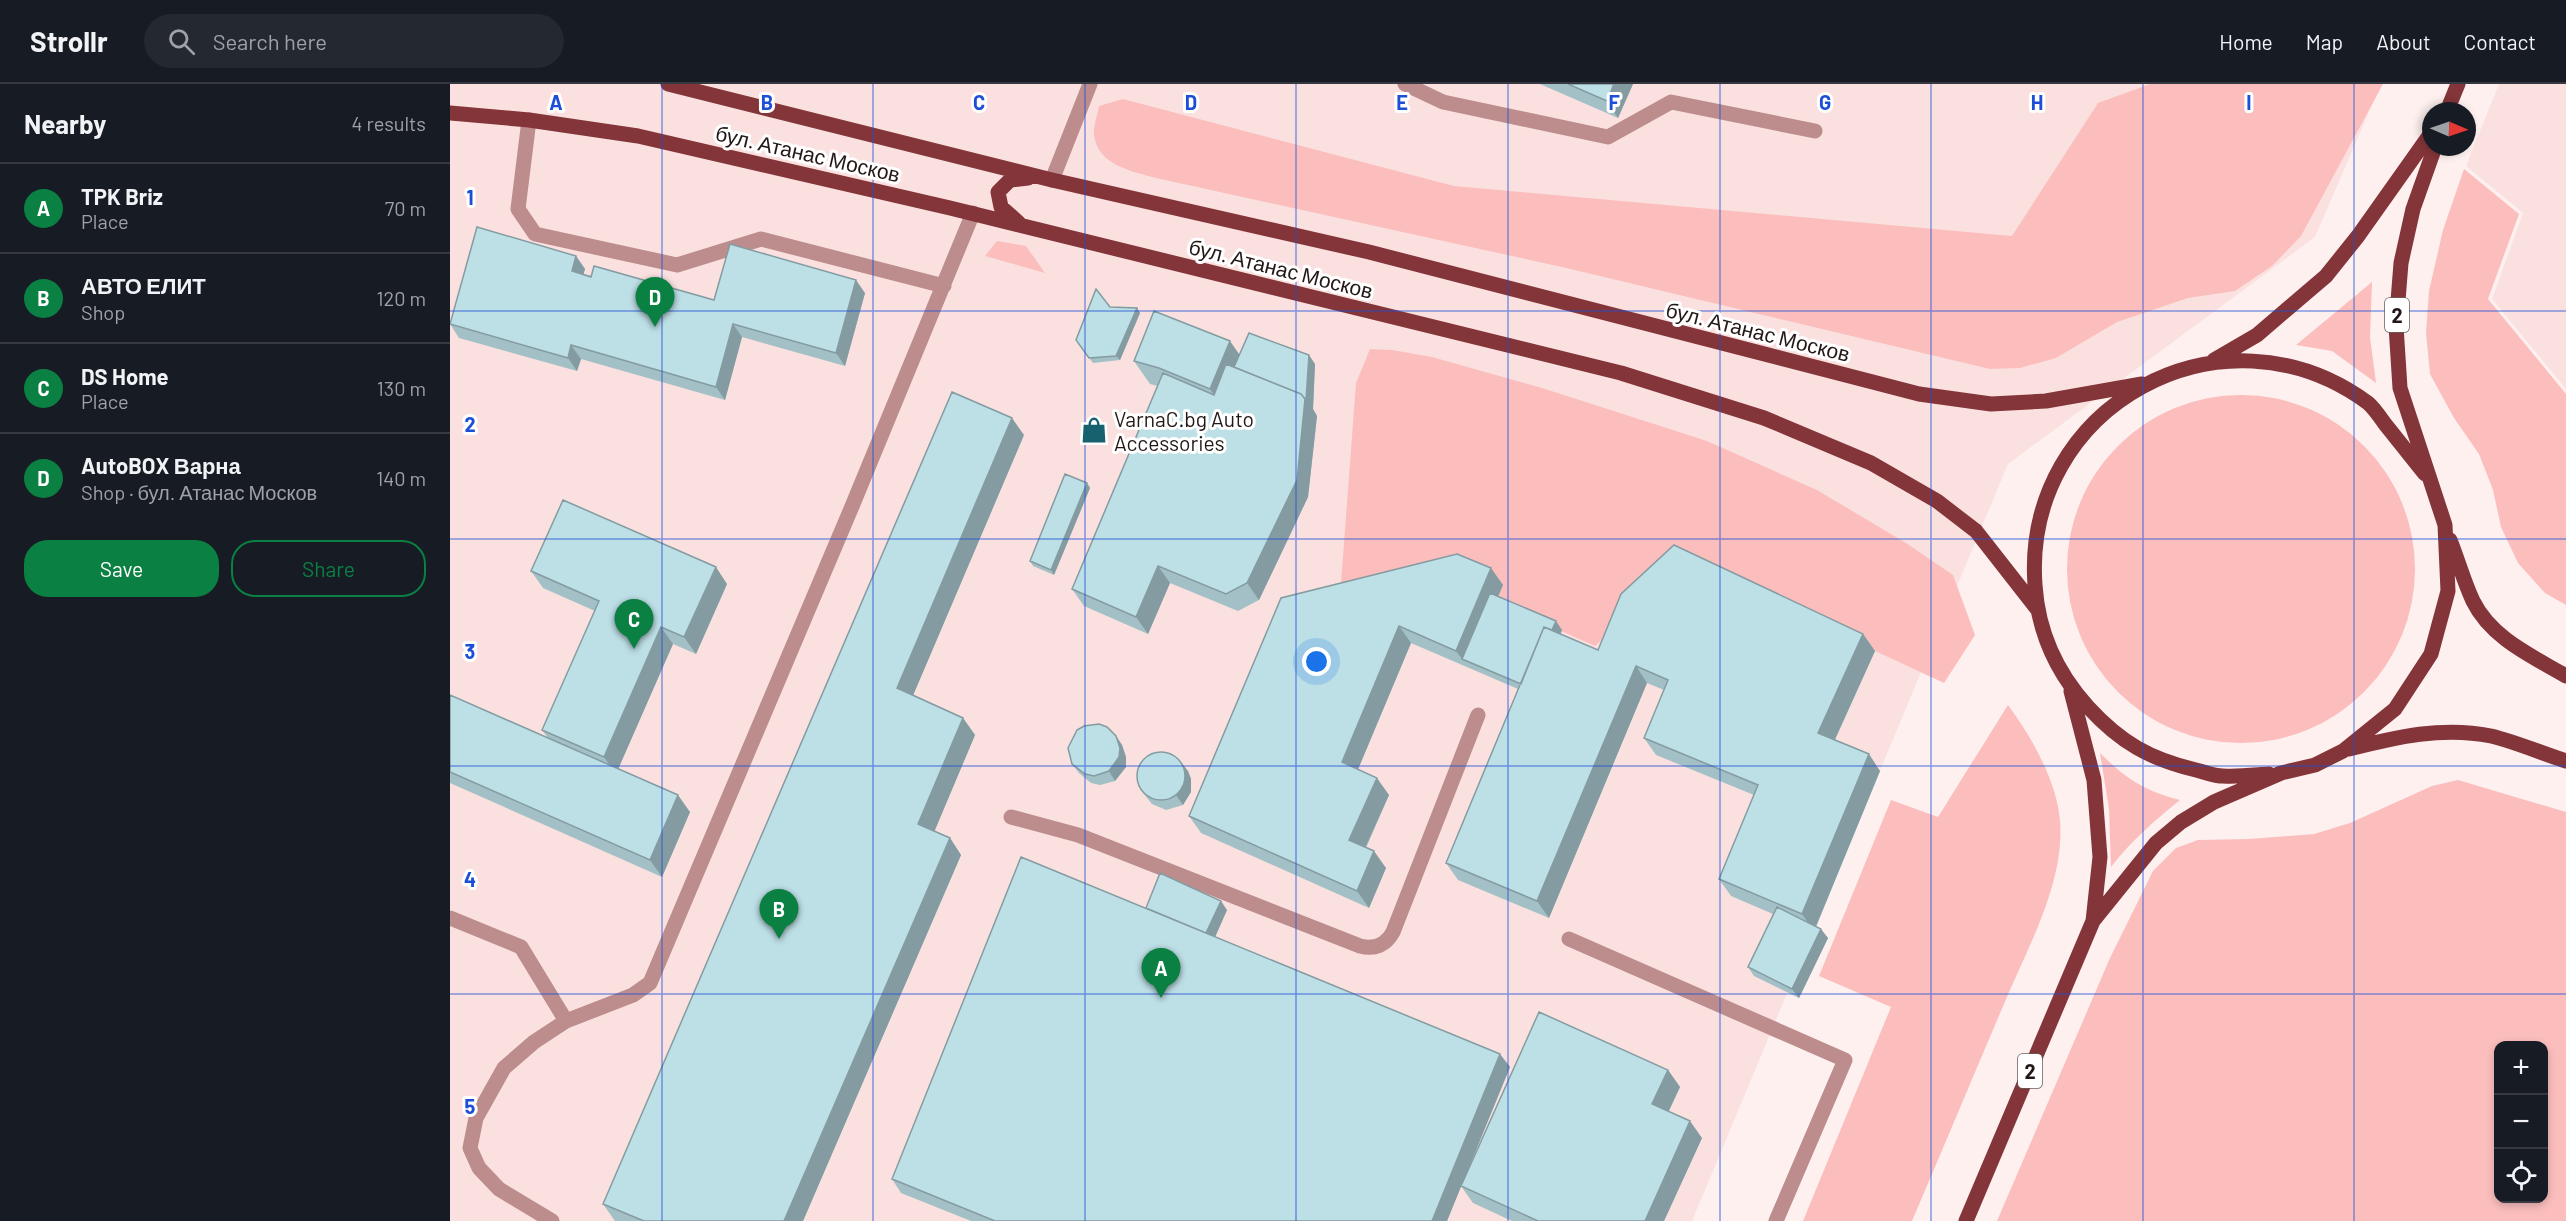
<!DOCTYPE html>
<html lang="en">
<head>
<meta charset="utf-8">
<style>
	:root { --surface:#171b24; --page:#242831; --text:#f1f3f6; --muted:#9ea1a6; --line:#363941; --accent:#0b8043 }
	body { margin:0; font-family:Barlow,sans-serif; background:var(--page); color:var(--text) }
	.controls { position:absolute; right:18px; bottom:18px; display:grid; overflow:hidden; border-radius:12px; box-shadow:0 3px 9px #0003 }
	.controls button { width:54px; height:54px; display:grid; place-items:center; padding:0; border:0; border-bottom:2px solid var(--line); background:var(--surface); color:var(--text); font:30px sans-serif }
	.compass { position:absolute; left:1972px; top:18px; width:54px; height:54px; border-radius:50%; background:var(--surface); box-shadow:0 3px 9px #0003; rotate:92deg }
	.you { position:absolute; left:867px; top:578px; width:21px; height:21px; margin:-15px; border:4px solid #fff; border-radius:50%; background:#1a73e8; box-shadow:0 0 0 9px #1a73e833 }
	.badge { display:grid; place-items:center; width:39px; height:39px; border-radius:50%; background:var(--accent); color:#fff; font-size:20px; font-weight:700 }
	.pin { position:absolute; translate:-50% -50px; filter:drop-shadow(0 2px 3px #0008) }
	.pin::after { content:''; position:absolute; top:32px; width:21px; height:18px; background:inherit; clip-path:polygon(0 0,100% 0,50% 100%) }
	.list { margin:0; padding:0; list-style:none }
	h2 { display:flex; justify-content:space-between; align-items:center; height:78px; margin:0; padding:0 24px; font-size:26px }
	h2 small { font-size:20px; font-weight:400; color:var(--muted) }
	.list li { display:grid; grid-template-columns:39px 1fr auto; gap:18px; align-items:center; box-sizing:border-box; height:90px; padding:0 24px; border-top:2px solid var(--line) }
	.list b { display:block; font-size:22px; white-space:nowrap }
	.list p { margin:0; font-size:20px; white-space:nowrap; color:var(--muted) }
	.list em { font-size:20px; font-style:normal; color:var(--muted) }
	.actions { display:flex; gap:12px; padding:18px 24px }
	.actions a { flex:1; padding:14px 0; border:2px solid var(--accent); border-radius:24px; text-align:center; font-size:21px; color:var(--accent) }
	.actions .main { background:var(--accent); color:#fff }
	.icon { flex:none; width:33px; height:33px; fill:none; stroke:currentColor; stroke-width:2; stroke-linecap:round; stroke-linejoin:round }
	.map { position:relative; flex:none; width:2116px; height:1137px; overflow:hidden }
	header { display:flex; align-items:center; gap:36px; box-sizing:border-box; height:84px; padding:0 30px; background:var(--surface); border-bottom:2px solid var(--line) }
	header strong { font-size:28px }
	nav { display:flex; gap:33px; margin-inline-start:auto; font-size:21px }
	.search { width:420px; height:54px; background:var(--page); display:flex; align-items:center; gap:15px; box-sizing:border-box; padding:0 21px; border-radius:33px; color:var(--muted); font-size:22px }
	main { display:flex }
	aside { flex:1; background:var(--surface) }
	.map>svg:first-child { display:block }
	.built { fill:#fae1e0 }
	.green { fill:#fbbebd; fill-rule:evenodd }
	.lines { fill:none; stroke-linecap:round; stroke-linejoin:round }
	.minor { stroke:#bc8d8c; stroke-width:15 }
	.major { stroke:#843539; stroke-width:15 }
	.wall { fill:#a3c0c6 }
	.shaded-wall { fill:#849ca1 }
	.building { fill:#bddfe6; stroke:#849ca1; stroke-width:1.5 }
	.grid { fill:none; stroke:#1d4ed8; stroke-width:1.5; stroke-opacity:0.55 }
	.labels { text-anchor:middle; dominant-baseline:central; stroke-width:6; stroke-linejoin:round; paint-order:stroke }
	.shield { fill:#fff; stroke:#655d5d; stroke-width:1.5 }
	.shield-label { font-size:20px; font-weight:bold; fill:#231717 }
	.street-label { font-size:21px; fill:#231717; stroke:#fff }
	.poi-label { font-size:21px; fill:#231717; stroke:#fff; text-anchor:start }
	.grid-label { font-size:20px; text-anchor:middle; font-weight:bold; fill:#1d4ed8; stroke:#fff; stroke-width:6; stroke-linejoin:round; paint-order:stroke }
</style>
</head>
<body>
<header>
<strong>Strollr</strong>
<div class="search"><svg class="icon" aria-label="search" viewBox="0 0 24 24"><circle cx="10" cy="10" r="6"/><path d="M15 15l6 6"/></svg>Search here</div>
<nav><a>Home</a><a>Map</a><a>About</a><a>Contact</a></nav>
</header>
<main>
<aside>
<h2>Nearby<small>4 results</small></h2>
<ul class="list">
<li><span class="badge">A</span><div><b>TPK Briz</b><p>Place</p></div><em>70 m</em></li>
<li><span class="badge">B</span><div><b>АВТО ЕЛИТ</b><p>Shop</p></div><em>120 m</em></li>
<li><span class="badge">C</span><div><b>DS Home</b><p>Place</p></div><em>130 m</em></li>
<li><span class="badge">D</span><div><b>AutoBOX Варна</b><p>Shop · бул. Атанас Москов</p></div><em>140 m</em></li>
</ul>
<div class="actions"><a class="main">Save</a><a>Share</a></div>
</aside>
<div class="map">
<svg width="2116" height="1137" viewBox="0 0 2116 1137">
	<rect width="100%" height="100%" fill="#fdf0ef"/>
	<path class="built" d="M0 0H1931L1865 153 1558 380 1242 1137H0Z
		M2049 0H2116V305L2042 215 2073 129 2016 82Z"/>
	<path class="green" d="M1700 0H1933L1851 152 1822 182 1785 207 1738 214 1667 238 1606 274 1570 284 1540 285 1112 183 706 94C684 88 646 81 644 50 643 42 648 30 649 22L673 15 1004 102 1562 152 1648 19Z
		M2014 85 2069 130 2038 215 2116 310V521L2095 509 2068 479 2051 443 2043 406 2029 370 2004 334 1980 290 1976 249 1979 207 1993 146Z
		M547 157 576 162 595 189 535 172Z
		M1922 198 1920 253 1926 299 1882 267 1846 261Z
		M920 265 942 266 982 273 1092 304 1257 357 1367 406 1456 459 1503 491 1525 551 1494 599 1236 479 1145 562 1046 518 890 512 906 299Z
		M1617 485a174 174 0 1 1 348 0a174 174 0 1 1-348 0Z
		M1558 621C1581 652 1607 697 1610 737 1615 801 1575 868 1551 927 1521 997 1492 1067 1462 1137H1353L1441 923 1369 892 1441 716 1488 733Z
		M1650 669C1676 695 1695 707 1730 716 1704 737 1681 757 1661 783L1659 725Z
		M2008 696 2116 728V1137H1547L1660 874 1703 787 1726 764 1748 756 1799 755 1864 750 1900 739 1982 702ZM2048 962H2094V1114H2048Z"/>
	<g class="lines">
		<path class="minor" d="M955 0 993 18 1158 53 1221 18 1365 47
			M79 36 68 125 85 150 227 181 311 155 494 202
			M602 96 640 0
			M561 733 628 751 910 862C925 866 936 861 943 848L1028 631
			M0 834 71 863 116 937
			M1119 855 1395 976 1326 1137
			M102 1137 49 1105 29 1084 20 1064 26 1034 54 984 84 958 116 937 183 911 200 899 403 420 523 129"/>
		<path class="major" d="M218 0 602 96 919 168 1469 310 1541 320 1596 317 1692 300
			M1997 27 2008 0
			M0 29 79 36 188 52 500 124 1171 289 1314 334 1421 379 1487 417 1526 447 1587 525
			M569 139 551 123 548 108 560 96 578 94
			M1764 276 1807 251 1876 192 1908 152 1981 49
			M2000 456C2008 476 2014 498 2023 517 2041 554 2082 572 2116 592
			M1621 607 1644 696 1650 773 1643 837
			M1899 665C1946 653 1993 642 2041 652 2066 658 2091 669 2116 677
			M1819 690C1804 691 1788 693 1773 692 1764 692 1755 688 1746 686 1700 675 1671 659 1638 623 1607 589 1588 547 1585 501 1572 322 1773 212 1918 319 1924 324 1930 333 1935 340 1948 356 1961 373 1975 390
			M1516 1137 1643 837 1706 759 1731 738 1764 718 1831 689 1865 681 1893 667 1945 625 1981 570 1998 507 1995 441 1950 304 1946 242 1951 179 1963 125 1985 63"/>
	</g>
	<path class="wall" d="M1090 0H1183L1168 34Z
		M126 172 135 185 133 190 264 216 415 209 395 282 292 253 275 316 131 275 127 287 9 254 0 240Z
		M687 224 690 229 670 276 643 279 626 256Z
		M790 271 865 280 863 325 867 332 858 413 809 516 788 527 720 499 698 550 634 522 622 505 708 302 700 300 684 277Z
		M574 351 463 611 513 634 525 651 484 747 500 754 511 771 353 1137H165L153 1120Z
		M637 399 640 404 604 491 583 482 580 477Z
		M1041 484 1053 501 1048 512 1112 546 1111 550 1148 566 1413 550 1425 567 1385 656 1430 687 1366 843 1378 854 1349 914 1304 892 1298 883 1323 830 1281 812 1269 795 1304 711 1206 671 1194 654 1214 606 1197 599 1099 834 1008 796 996 779 1068 605 961 559 908 685 939 711 916 764 936 784 919 824 751 749 739 732 831 514Z
		M81 487 277 500 246 570 223 560 168 685 240 728 212 793 0 699V611L98 654 92 646 145 527 93 504Z
		M666 652 672 661 676 673V683L665 697 650 701 641 699 629 689 622 680Z
		M738 687 741 695V708L733 721 716 726 702 720 690 705Z
		M696 824 777 826 765 853 1060 983 1015 1093 1218 986 1230 1003 1219 1027 1252 1054 1214 1137H1062L1023 1119 1011 1102 997 1137H521L451 1109 442 1095Z"/>
	<path class="shaded-wall" d="M1164 0H1183L1168 34 1157 17Z
		M126 172 135 185 131 200 122 187Z
		M406 196 415 209 395 282 386 269Z
		M687 224 690 229 670 276 666 272Z
		M283 240 292 253 275 316 266 303Z
		M780 257 796 280 776 328 760 305Z
		M121 261 131 275 127 287 118 274Z
		M859 271 865 280 863 325 867 332 858 413 809 516 797 499Z
		M562 334 574 351 459 621 447 604Z
		M637 399 640 404 604 491 601 486Z
		M708 482 720 499 698 550 686 533Z
		M266 483 277 500 246 570 234 553Z
		M1041 484 1053 501 1020 579 1012 575 1006 567Z
		M1106 537 1112 546 1084 612 1078 603Z
		M949 542 961 559 904 695 892 678Z
		M211 543 223 560 166 690 154 673Z
		M1413 550 1425 567 1380 666 1368 649Z
		M1186 582 1197 599 1099 834 1087 817Z
		M513 634 525 651 480 758 468 740Z
		M666 652 672 661 676 673V683L665 697 659 687Z
		M1419 670 1430 687 1364 847 1352 830Z
		M731 678 738 687 741 695V708L733 721 726 711Z
		M927 694 939 711 911 773 899 756Z
		M228 711 240 728 212 793 200 776Z
		M500 754 511 771 353 1137H334Z
		M924 767 936 784 919 824 907 807Z
		M771 817 777 826 762 860 755 851Z
		M1371 845 1378 854 1349 914 1342 905Z
		M1050 970 1060 983 997 1137H982Z
		M1218 986 1230 1003 1214 1037 1202 1020Z
		M1240 1037 1252 1054 1214 1137H1195Z"/>
	<path class="building" d="M1118 0H1164L1157 17Z
		M27 143 126 172 122 187 141 193 144 182 264 216 280 160 406 196 386 269 283 240 266 303 121 261 118 274 0 240Z
		M646 205 660 223 687 224 666 272 639 274 626 256Z
		M704 227 780 257 760 305 709 284 684 277Z
		M799 249 859 271 856 316 851 310 784 283Z
		M776 280 851 310 855 315 847 396 797 499 776 510 708 482 686 533 622 505 713 289 764 311Z
		M502 308 562 334 447 604 513 634 468 740 500 754 334 1137H194L153 1120Z
		M615 390 637 399 601 486 580 477Z
		M113 416 266 483 234 553 211 543 154 673 92 646 149 517 81 487Z
		M1224 461 1413 550 1368 649 1419 670 1352 830 1269 795 1308 701 1194 654 1218 596 1186 582 1087 817 996 779 1094 543 1148 566 1171 510Z
		M1007 470 1041 484 1006 567 949 542 892 678 927 694 899 756 924 767 907 807 739 732 831 514Z
		M1040 509 1106 537 1102 546 1094 543 1071 600 1012 575Z
		M0 611 228 711 200 776 0 688Z
		M649 640 657 643 666 652 670 664 669 673 659 687 644 692 635 690 622 680 618 664 627 646 634 642Z
		M687 692a24 24 0 1 1 48 0a24 24 0 1 1-48 0Z
		M571 773 1050 970 982 1137H545L442 1095Z
		M710 789 771 817 756 849 696 824Z
		M1327 823 1371 845 1342 905 1298 883Z
		M1089 928 1218 986 1202 1020 1240 1037 1195 1137H1088L1011 1102Z"/>
	<path class="grid" d="M212 0V1137M423 0V1137M635 0V1137M846 0V1137M1058 0V1137M1270 0V1137M1481 0V1137M1693 0V1137M1904 0V1137M0 227H2116M0 455H2116M0 682H2116M0 910H2116"/>
	<defs>
		<g id="shop-bare" transform="scale(2.07)"><path d="M-5-2.5h2.3a2.7 3.5 0 0 1 5.4 0H5L5.5 6h-11ZM-1.5-2.5h3a1.5 2.3 0 0 0-3 0Z" fill="#16616d" stroke="#fff" stroke-width="2.5" paint-order="stroke"/></g>
	</defs>
	<g fill-rule="evenodd">
		<use href="#shop-bare" x="644" y="346"/>
	</g>
	<g class="labels">
		<g class="shield">
			<rect x="1935" y="214" width="24" height="34" rx="4.5"/>
			<rect x="1568" y="970" width="24" height="34" rx="4.5"/>
		</g>
		<g class="shield-label">
			<text x="1947" y="231">2</text>
			<text x="1580" y="987">2</text>
		</g>
		<g class="street-label">
			<text transform="translate(358 69) rotate(13)">бул. Атанас Москов</text>
			<text transform="translate(831 184) rotate(14)">бул. Атанас Москов</text>
			<text transform="translate(1308 247) rotate(14)">бул. Атанас Москов</text>
		</g>
		<g class="poi-label">
			<text x="664" y="334">VarnaC.bg Auto<tspan x="664" dy="24">Accessories</tspan></text>
		</g>
	</g>
	<g class="grid-label">
		<text x="106" y="26">A</text>
		<text x="317" y="26">B</text>
		<text x="529" y="26">C</text>
		<text x="741" y="26">D</text>
		<text x="952" y="26">E</text>
		<text x="1164" y="26">F</text>
		<text x="1375" y="26">G</text>
		<text x="1587" y="26">H</text>
		<text x="1799" y="26">I</text>
		<text x="20" y="121">1</text>
		<text x="20" y="348">2</text>
		<text x="20" y="575">3</text>
		<text x="20" y="803">4</text>
		<text x="20" y="1030">5</text>
	</g>
</svg>
<div class="controls">
<button>+</button>
<button>−</button>
<button><svg class="icon" aria-label="locate" viewBox="0 0 24 24"><circle cx="12" cy="12" r="6"/><path d="M12 2v4M12 18v4M2 12h4M18 12h4"/></svg></button>
</div>
<svg class="compass" viewBox="-18 -18 36 36"><path d="M0-13l5 13h-10z" fill="#e53935"/><path d="M0 13l5-13h-10z" fill="#9ea1a6"/></svg>
<div class="you"></div>
<div class="pin badge" style="left:711px;top:914px">A</div>
<div class="pin badge" style="left:329px;top:855px">B</div>
<div class="pin badge" style="left:184px;top:565px">C</div>
<div class="pin badge" style="left:205px;top:243px">D</div>
</div>
</main>
</body>
</html>
